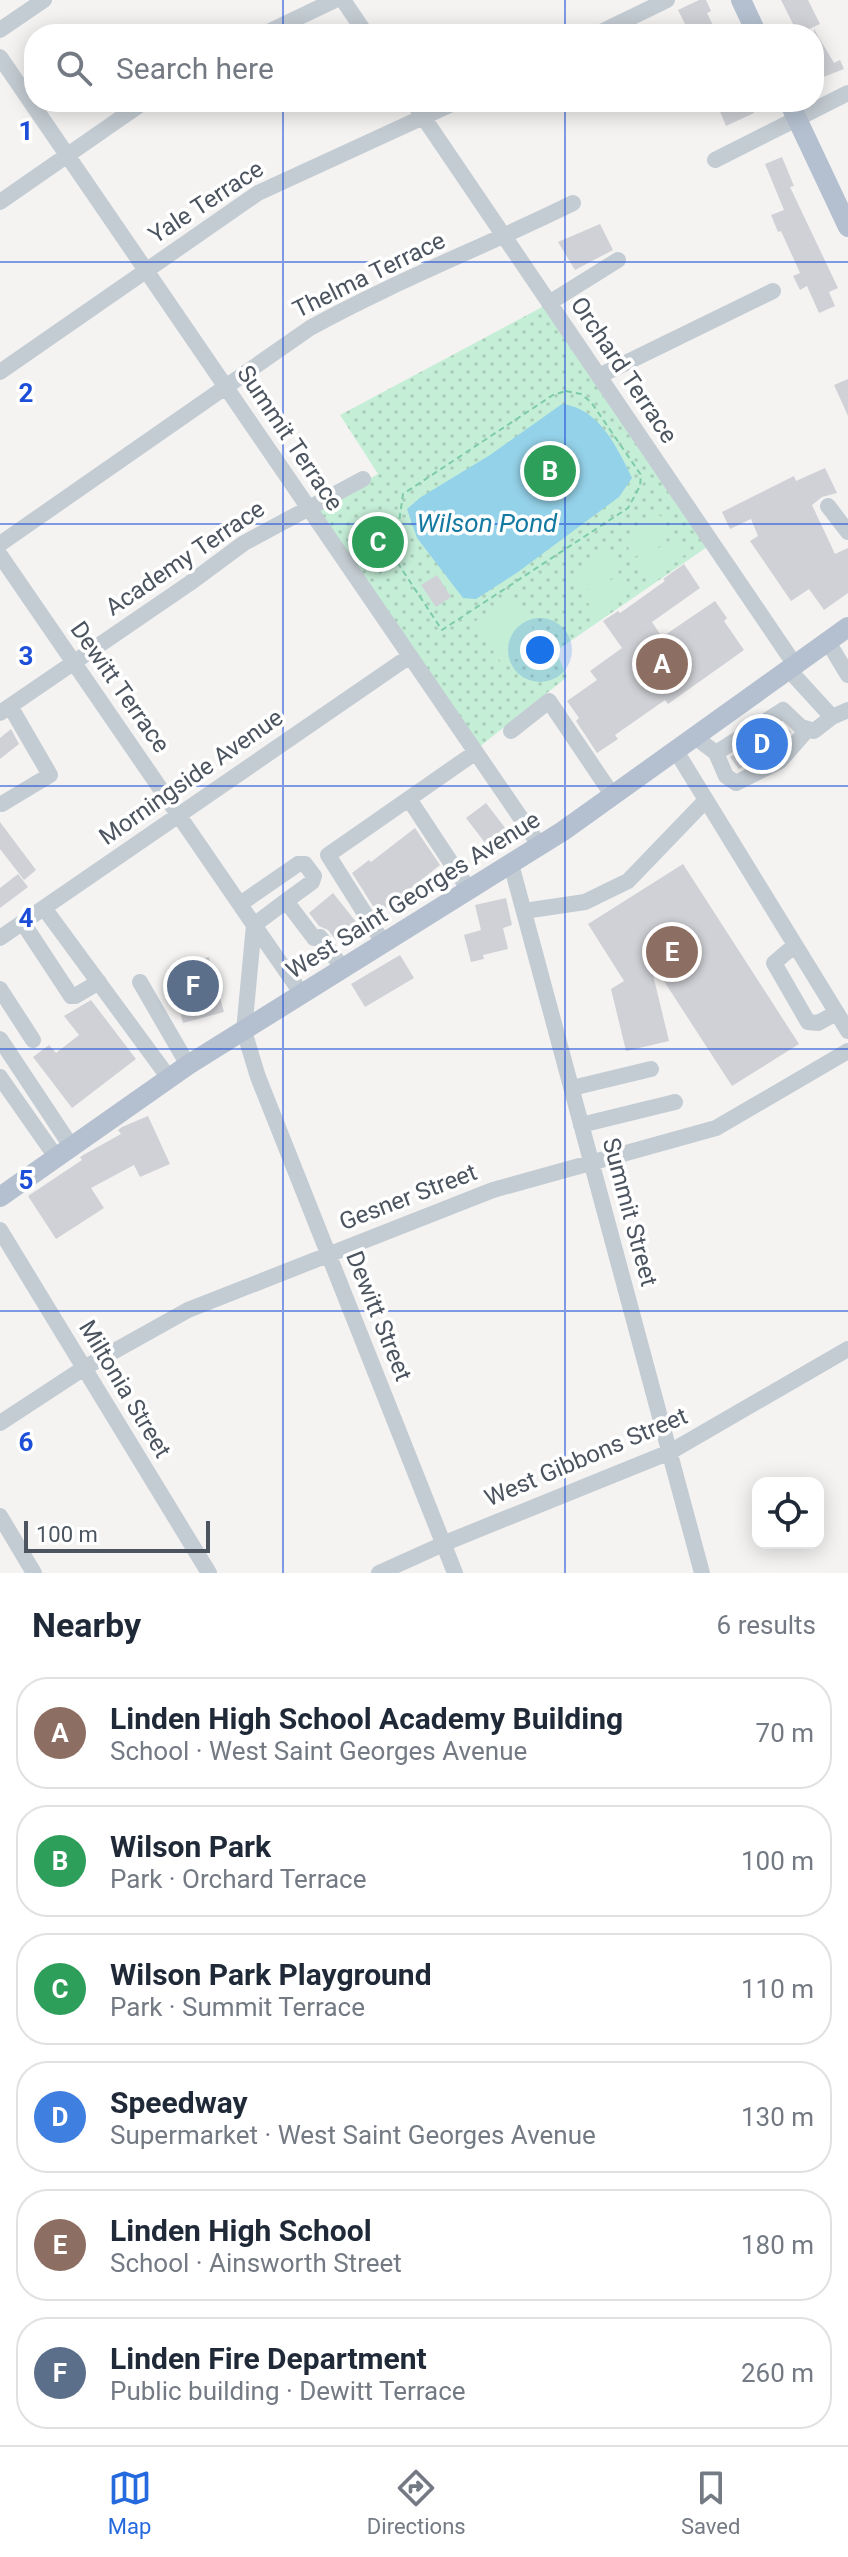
<!DOCTYPE html>
<html lang="en">
<head>
<meta charset="utf-8">
<style>
	:root { --surface:#fff; --page:#f6f6f7; --text:#1f2937; --muted:#747a83; --line:#e0e1e3; --accent:#2469dd }
	body { margin:0; font-family:Roboto,sans-serif; background:var(--page); color:var(--text) }
	.controls { position:absolute; right:24px; bottom:24px; display:grid; overflow:hidden; border-radius:16px; box-shadow:0 4px 20px #0003 }
	.controls button { width:72px; height:72px; display:grid; place-items:center; padding:0; border:0; border-bottom:2px solid var(--line); background:var(--surface); color:var(--text); font:40px sans-serif }
	.scale { position:absolute; left:24px; bottom:20px; width:186px; box-sizing:border-box; padding-left:8px; border:4px solid #4b545f; border-top:0; font-size:22px; line-height:28px; white-space:nowrap; color:#4b545f; -webkit-text-stroke:6px #fff; paint-order:stroke }
	.you { position:absolute; left:540px; top:650px; width:28px; height:28px; margin:-20px; border:6px solid #fff; border-radius:50%; background:#1a73e8; box-shadow:0 0 0 12px #1a73e833 }
	.badge { display:grid; place-items:center; width:52px; height:52px; border-radius:50%; background:var(--accent); color:#fff; font-size:26px; font-weight:700 }
	.pin { position:absolute; translate:-50% -50%; border:4px solid #fff; box-shadow:0 2px 8px #0006 }
	.list { margin:0; padding:0; list-style:none }
	h2 { display:flex; justify-content:space-between; align-items:center; height:104px; margin:0; padding:0 32px; font-size:34px }
	h2 small { font-size:26px; font-weight:400; color:var(--muted) }
	.list li { display:grid; grid-template-columns:52px 1fr auto; gap:24px; align-items:center; box-sizing:border-box; height:112px; margin:0 16px 16px; padding:0 16px; border:2px solid var(--line); border-radius:32px }
	.list b { display:block; font-size:30px; white-space:nowrap }
	.list p { margin:0; font-size:26px; white-space:nowrap; color:var(--muted) }
	.list em { font-size:26px; font-style:normal; color:var(--muted) }
	.icon { flex:none; width:44px; height:44px; fill:none; stroke:currentColor; stroke-width:2; stroke-linecap:round; stroke-linejoin:round }
	.map { position:relative; flex:none; width:848px; height:1573px; overflow:hidden }
	.search { position:absolute; background:var(--surface); box-shadow:0 4px 20px #0003; left:24px; right:24px; top:24px; height:88px; display:flex; align-items:center; gap:20px; box-sizing:border-box; padding:0 28px; border-radius:32px; color:var(--muted); font-size:30px }
	.sheet { height:872px; background:var(--surface) }
	nav { display:flex; justify-content:space-around; align-items:center; box-sizing:border-box; height:112px; border-top:2px solid var(--line); background:var(--surface); font-size:22px; color:var(--muted) }
	nav a { display:grid; justify-items:center; gap:4px }
	nav .on { color:var(--accent) }
	.map>svg:first-child { display:block }
	.park { fill:url(#park-dots) }
	.garden { fill:#c5eed7 }
	.water { fill:#94d2e9 }
	.building { fill:#d0d1d6 }
	.lines { fill:none; stroke-linecap:round; stroke-linejoin:round }
	.path { stroke:#7ecbaa; stroke-width:2; stroke-dasharray:6 4; stroke-linecap:butt }
	.minor { stroke:#c4ccd3; stroke-width:16 }
	.major { stroke:#b4c0cf; stroke-width:20 }
	.grid { fill:none; stroke:#1d4ed8; stroke-width:2; stroke-opacity:0.55 }
	.labels { text-anchor:middle; dominant-baseline:central; stroke-width:7; stroke-linejoin:round; paint-order:stroke }
	.street-label { font-size:24px; fill:#4b545f; stroke:#fff }
	.water-label { font-size:26px; font-style:italic; fill:#147aa1; stroke:#fff }
	.grid-label { font-size:26px; text-anchor:middle; font-weight:bold; fill:#1d4ed8; stroke:#fff; stroke-width:7; stroke-linejoin:round; paint-order:stroke }
</style>
</head>
<body>
<div class="map">
<svg width="848" height="1573" viewBox="0 0 848 1573">
	<defs>
		<pattern id="park-dots" width="8" height="8" patternUnits="userSpaceOnUse" patternTransform="scale(2)"><rect width="8" height="8" fill="#c5eed7"/><path d="M2 2h.1M6 6h.1" fill="none" stroke="#abcebb" stroke-width="1.8" stroke-linecap="round"/></pattern>
	</defs>
	<rect width="100%" height="100%" fill="#f4f3f2"/>
	<path class="park" d="M546 305 710 545 556 651 567 677 478 748 314 510 378 474 340 415Z"/>
	<path class="garden" d="M660 515 671 532 635 557 623 540Z
		M675 537 686 554 650 579 638 562Z
		M606 552 618 569 582 594 570 577Z
		M621 573 633 590 596 615 585 598Z
		M512 597 542 642 504 667 474 622Z"/>
	<path class="water" d="M562 404C599 408 617 447 632 478L619 497 518 572 476 599 463 598 417 538 407 509 421 497 490 455Z"/>
	<path class="building" d="M699 0H706L711 11 707 13 717 34H690L678 10Z
		M781 0H808L820 24 798 34Z
		M814 29 834 63 840 60 844 69 818 79 814 68Z
		M735 102H750L754 113 726 126 719 109Z
		M782 157 794 186 790 187 838 288 829 292 835 306 819 313 807 286 800 290 793 276 800 273 781 231 778 232 771 215 784 210 765 164Z
		M600 224 613 250 575 270 558 242Z
		M848 379V416L834 385Z
		M825 468 837 493 822 497 812 505 835 554 848 548V593L824 610 809 589 791 601 750 541 758 536 751 519 730 529 722 512 794 476 796 481Z
		M684 564 700 588 652 622 662 637 715 601 727 618 724 621 744 650 668 704 665 700 615 735 618 739 597 753 576 721 579 718 567 701 597 680 590 671 622 648 603 621 618 611 620 613 665 581 663 579Z
		M437 575 451 597 436 607 421 585Z
		M782 724 791 732 772 746 775 750 773 752 763 757 760 755 739 769 730 757Z
		M11 729 19 744 0 759V738Z
		M486 803 506 829 486 844 466 818Z
		M0 822 36 870 24 880 0 849Z
		M415 828 440 865 378 914 352 873 369 860 371 862Z
		M683 864 799 1044 732 1086 649 958 669 1041 626 1051 611 989 624 981 588 924Z
		M18 874 28 887 0 908V888Z
		M333 893 357 923 336 940 328 930 319 926 309 913Z
		M506 898 512 925 503 928 508 949 483 955 484 959 471 962 464 935 481 930 475 905Z
		M400 955 414 978 365 1007 351 984Z
		M209 957 224 1012 183 1023 168 968Z
		M91 1000 136 1059 72 1108 33 1057 49 1045 56 1053 79 1035 64 1016Z
		M148 1116 170 1164 140 1177 134 1165 91 1188 104 1208 56 1239 28 1196 82 1160 80 1157 85 1154 121 1134 118 1130 122 1127Z"/>
	<g class="lines">
		<path class="path" d="M566 391 581 394 591 402 641 475 640 486 628 508 442 630 399 565 395 551 403 494 553 395Z"/>
		<path class="minor" d="M343 0 366 34
			M0 30 44 0
			M264 34 335 0
			M597 34 667 0
			M0 57 540 846
			M413 102 795 665
			M715 160 848 93
			M0 202 144 102
			M549 303 618 260
			M0 372 258 193 456 102
			M599 376 773 291
			M828 506 848 532
			M0 544 310 328C395 281 486 246 573 203
			M0 555 254 925 244 1031 258 1077 455 1573
			M828 642 848 675
			M789 670 832 717 848 710
			M0 713 190 583 244 543 363 479
			M511 731 549 701 613 796
			M695 737 716 753 726 776 736 783 780 761 808 729
			M676 751 848 1031
			M716 753 783 710 801 727 814 731 832 717
			M409 799 469 890
			M2 804 50 775 10 706
			M511 864 702 1573
			M286 901 254 925 302 994
			M240 904 298 864H305L314 876 312 882 286 901 314 938 320 937 343 969
			M44 908 169 1078
			M524 911 585 902 628 881 706 800
			M23 923 71 996H75L99 982
			M0 938 410 656
			M384 944 328 855 476 752
			M795 945 774 963 808 1022 818 1023 836 1013
			M140 982 188 1065
			M0 989 33 1040
			M0 1039 71 1146
			M0 1077 56 1157
			M572 1088 651 1069
			M581 1125 675 1102
			M0 1230 209 1573
			M0 1423 84 1368 188 1310 493 1190 716 1128 848 1051
			M0 1516 34 1573
			M379 1573 450 1541 670 1452 848 1349"/>
		<path class="major" d="M741 0 757 34
			M789 102 848 227
			M0 1197 188 1065 563 831 848 627"/>
	</g>
	<path class="grid" d="M283 0V34M565 0V34M283 102V1573M565 102V1573M0 262H848M0 524H848M0 786H848M0 1049H848M0 1311H848"/>
	<g class="labels">
		<g class="street-label">
			<text transform="translate(206 202) rotate(-33)">Yale Terrace</text>
			<text transform="translate(369 275) rotate(-26)">Thelma Terrace</text>
			<text transform="translate(624 370) rotate(56)">Orchard Terrace</text>
			<text transform="translate(290 438) rotate(56)">Summit Terrace</text>
			<text transform="translate(185 558) rotate(-34)">Academy Terrace</text>
			<text transform="translate(120 687) rotate(55)">Dewitt Terrace</text>
			<text transform="translate(191 777) rotate(-35)">Morningside Avenue</text>
			<text transform="translate(413 895) rotate(-32)">West Saint Georges Avenue</text>
			<text transform="translate(408 1197) rotate(-21)">Gesner Street</text>
			<text transform="translate(630 1212) rotate(75)">Summit Street</text>
			<text transform="translate(379 1316) rotate(68)">Dewitt Street</text>
			<text transform="translate(125 1389) rotate(59)">Miltonia Street</text>
			<text transform="translate(586 1457) rotate(-23)">West Gibbons Street</text>
		</g>
		<g class="water-label">
			<text x="487" y="523">Wilson Pond</text>
		</g>
	</g>
	<g class="grid-label">
		<text x="26" y="140">1</text>
		<text x="26" y="402">2</text>
		<text x="26" y="665">3</text>
		<text x="26" y="927">4</text>
		<text x="26" y="1189">5</text>
		<text x="26" y="1451">6</text>
	</g>
</svg>
<div class="controls">
<button><svg class="icon" aria-label="locate" viewBox="0 0 24 24"><circle cx="12" cy="12" r="6"/><path d="M12 2v4M12 18v4M2 12h4M18 12h4"/></svg></button>
</div>
<div class="scale">100 m</div>
<div class="you"></div>
<div class="pin badge" style="left:662px;top:664px;background:#8d6e63">A</div>
<div class="pin badge" style="left:550px;top:471px;background:#2e9e5b">B</div>
<div class="pin badge" style="left:378px;top:542px;background:#2e9e5b">C</div>
<div class="pin badge" style="left:762px;top:744px;background:#3f7fe0">D</div>
<div class="pin badge" style="left:672px;top:952px;background:#8d6e63">E</div>
<div class="pin badge" style="left:193px;top:986px;background:#5c6f8a">F</div>
<div class="search"><svg class="icon" aria-label="search" viewBox="0 0 24 24"><circle cx="10" cy="10" r="6"/><path d="M15 15l6 6"/></svg>Search here</div>
</div>
<section class="sheet">
<h2>Nearby<small>6 results</small></h2>
<ul class="list">
<li><span class="badge" style="background:#8d6e63">A</span><div><b>Linden High School Academy Building</b><p>School · West Saint Georges Avenue</p></div><em>70 m</em></li>
<li><span class="badge" style="background:#2e9e5b">B</span><div><b>Wilson Park</b><p>Park · Orchard Terrace</p></div><em>100 m</em></li>
<li><span class="badge" style="background:#2e9e5b">C</span><div><b>Wilson Park Playground</b><p>Park · Summit Terrace</p></div><em>110 m</em></li>
<li><span class="badge" style="background:#3f7fe0">D</span><div><b>Speedway</b><p>Supermarket · West Saint Georges Avenue</p></div><em>130 m</em></li>
<li><span class="badge" style="background:#8d6e63">E</span><div><b>Linden High School</b><p>School · Ainsworth Street</p></div><em>180 m</em></li>
<li><span class="badge" style="background:#5c6f8a">F</span><div><b>Linden Fire Department</b><p>Public building · Dewitt Terrace</p></div><em>260 m</em></li>
</ul>
</section>
<nav>
<a class="on"><svg class="icon" aria-label="map" viewBox="0 0 24 24"><path d="M3 6l6-2 6 2 6-2v14l-6 2-6-2-6 2zM9 4v14M15 6v14"/></svg>Map</a>
<a><svg class="icon" aria-label="directions" viewBox="0 0 24 24"><path d="M12 3l9 9-9 9-9-9zM9 14v-3h6M13 9l2 2-2 2"/></svg>Directions</a>
<a><svg class="icon" aria-label="saved" viewBox="0 0 24 24"><path d="M7 4h10v16l-5-4-5 4z"/></svg>Saved</a>
</nav>
</body>
</html>
